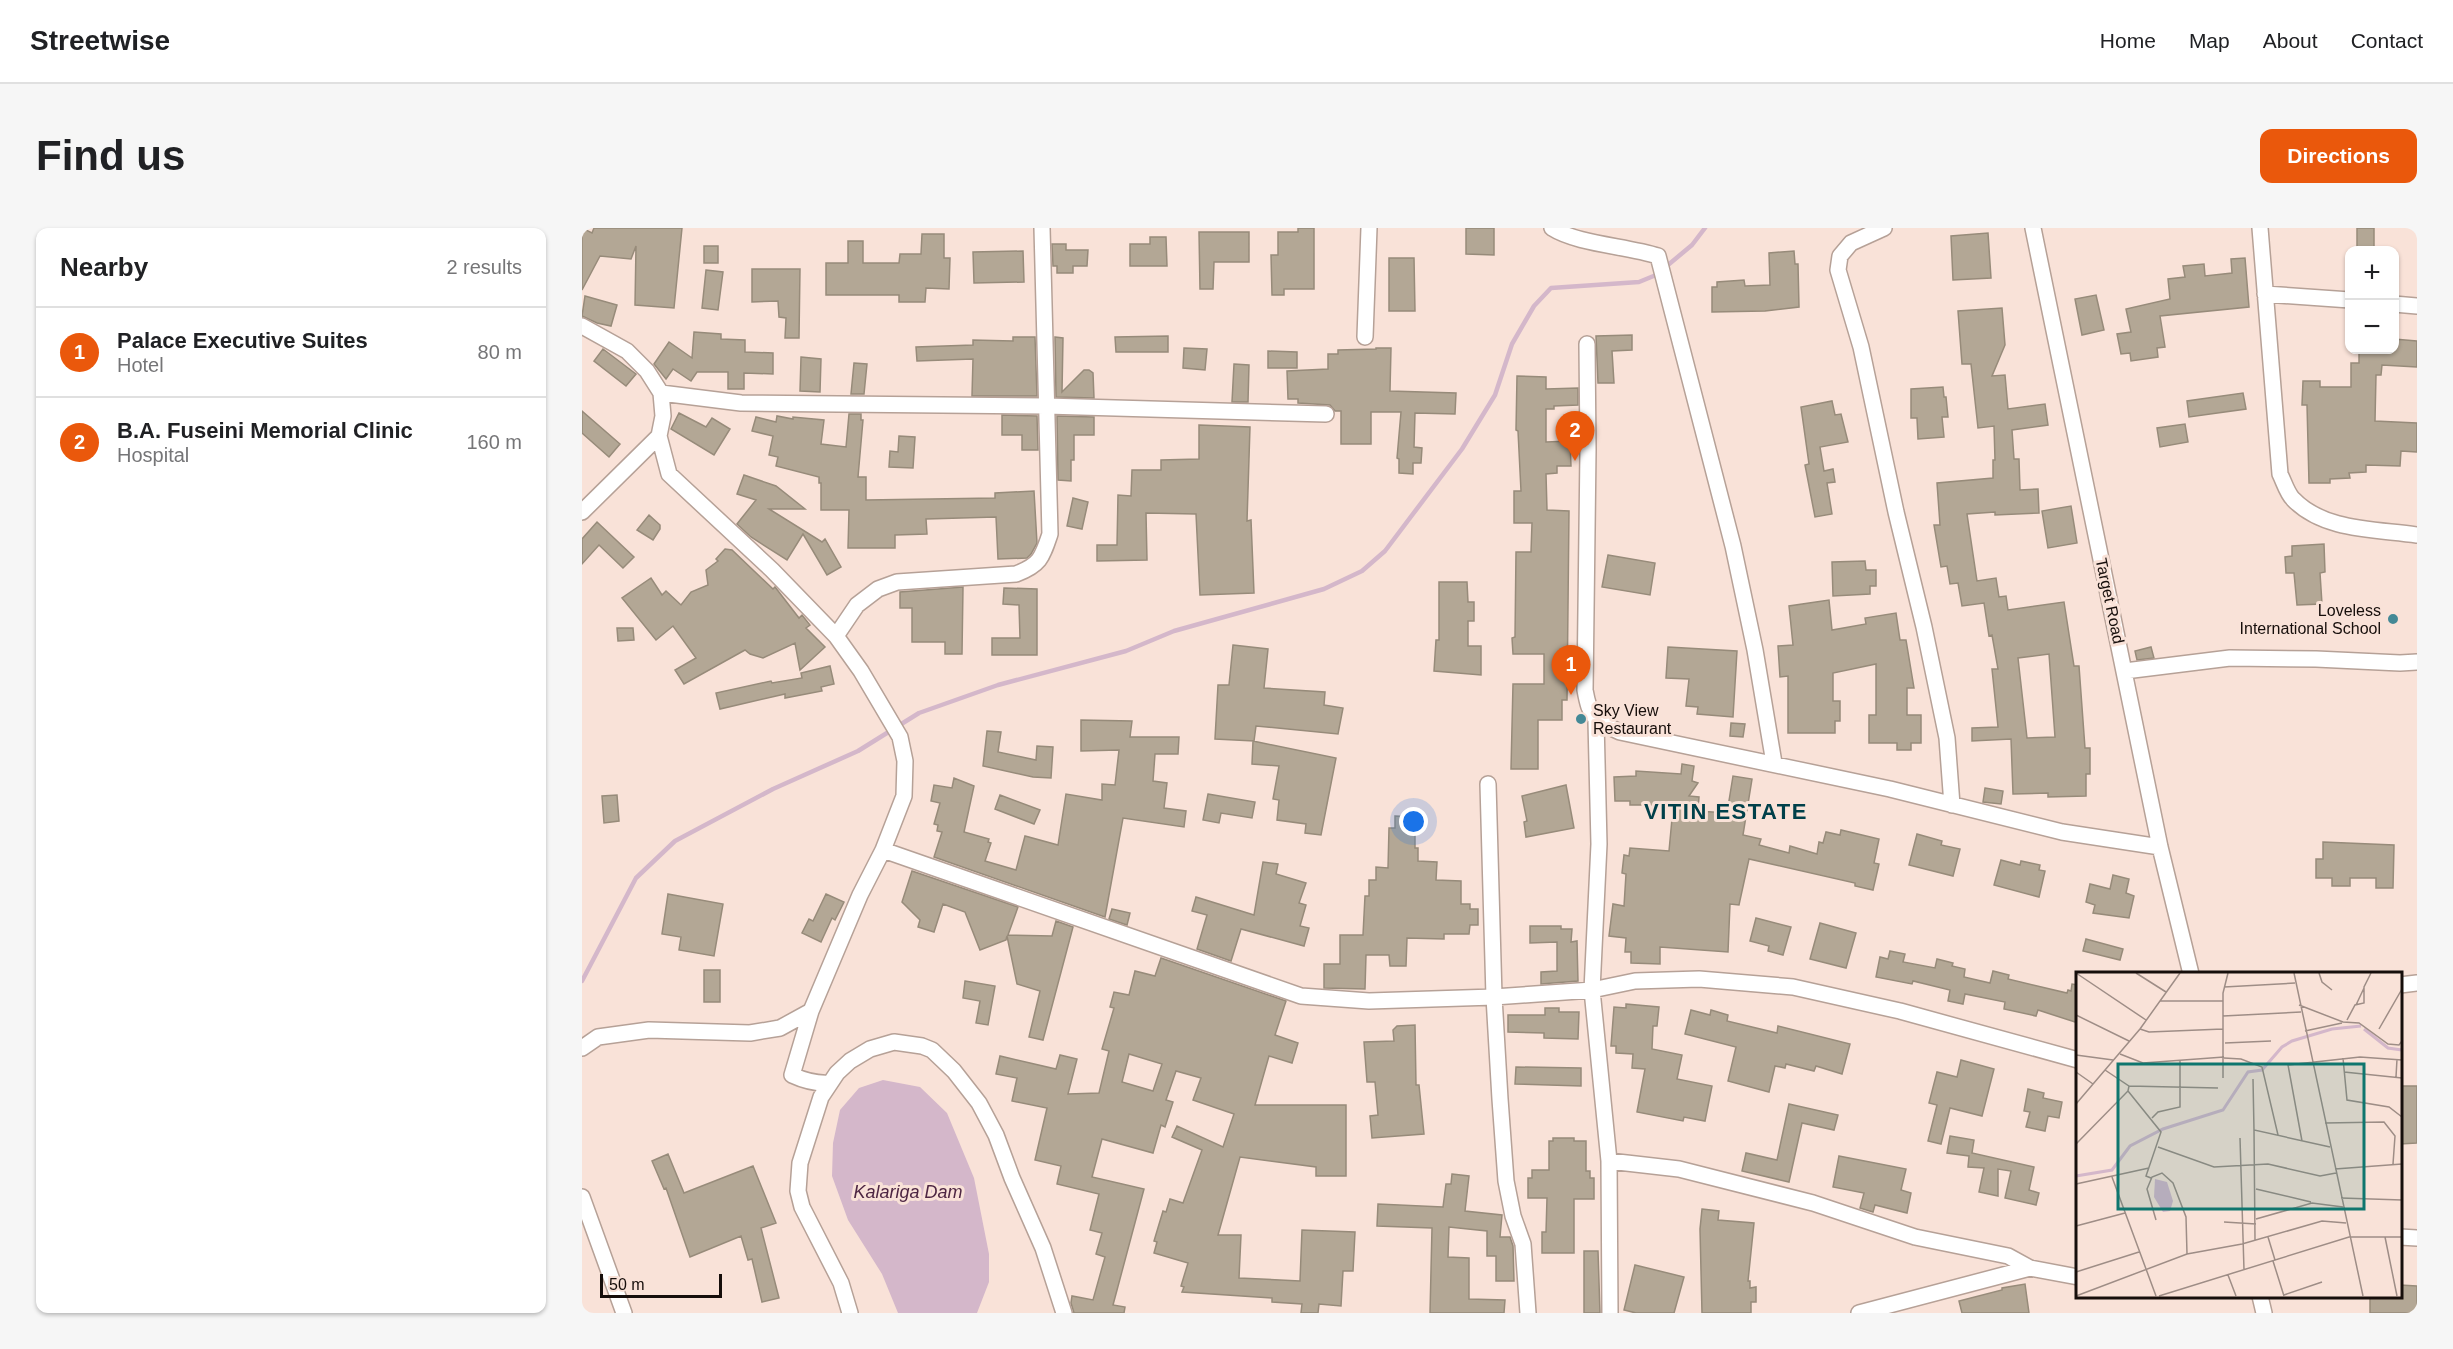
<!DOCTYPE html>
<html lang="en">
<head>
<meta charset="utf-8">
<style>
	:root { --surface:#fff; --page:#f6f6f6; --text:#202124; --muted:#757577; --line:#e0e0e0; --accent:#ea580c }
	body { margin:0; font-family:Arial,sans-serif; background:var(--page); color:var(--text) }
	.controls { position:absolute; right:18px; top:18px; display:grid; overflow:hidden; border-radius:12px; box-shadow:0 2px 4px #0004 }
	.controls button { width:54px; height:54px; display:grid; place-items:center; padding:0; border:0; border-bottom:2px solid var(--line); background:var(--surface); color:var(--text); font:30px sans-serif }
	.scale { position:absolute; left:18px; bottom:15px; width:122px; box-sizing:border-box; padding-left:6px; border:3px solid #160e0b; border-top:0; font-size:16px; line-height:21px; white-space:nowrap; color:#160e0b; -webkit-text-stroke:4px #f9e2d8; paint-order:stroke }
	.you { position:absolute; left:832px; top:594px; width:21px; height:21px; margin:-15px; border:4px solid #fff; border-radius:50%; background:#1a73e8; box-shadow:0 0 0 9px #1a73e833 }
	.badge { display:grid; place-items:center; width:39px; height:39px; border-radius:50%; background:var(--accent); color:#fff; font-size:20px; font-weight:700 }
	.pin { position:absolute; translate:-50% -50px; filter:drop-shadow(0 2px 3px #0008) }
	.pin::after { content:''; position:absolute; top:32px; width:21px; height:18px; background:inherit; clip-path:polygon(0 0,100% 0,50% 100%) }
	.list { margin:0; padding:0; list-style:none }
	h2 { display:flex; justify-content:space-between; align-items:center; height:78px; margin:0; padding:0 24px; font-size:26px }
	h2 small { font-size:20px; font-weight:400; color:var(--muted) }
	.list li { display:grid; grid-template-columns:39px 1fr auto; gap:18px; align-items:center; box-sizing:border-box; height:90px; padding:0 24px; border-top:2px solid var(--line) }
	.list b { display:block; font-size:22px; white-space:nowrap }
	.list p { margin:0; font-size:20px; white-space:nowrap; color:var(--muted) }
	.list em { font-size:20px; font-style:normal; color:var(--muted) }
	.map { position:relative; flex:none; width:1835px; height:1085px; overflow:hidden; border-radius:12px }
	header { display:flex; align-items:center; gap:36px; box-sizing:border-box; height:84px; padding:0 30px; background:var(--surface); border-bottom:2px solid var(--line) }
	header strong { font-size:28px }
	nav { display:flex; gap:33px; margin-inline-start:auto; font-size:21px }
	.intro { display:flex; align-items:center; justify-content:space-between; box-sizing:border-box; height:144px; padding:0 36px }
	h1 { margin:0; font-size:42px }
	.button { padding:15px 27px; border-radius:12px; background:var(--accent); color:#fff; font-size:21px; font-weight:700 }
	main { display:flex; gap:36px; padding:0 36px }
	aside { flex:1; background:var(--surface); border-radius:12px; box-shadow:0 2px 4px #0004 }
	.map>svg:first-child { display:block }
	.water { fill:#d4b7ca }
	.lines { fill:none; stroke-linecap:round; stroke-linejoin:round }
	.stream { stroke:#d4b7ca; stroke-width:4.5 }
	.building { fill:#b3a795; stroke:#978b7a; stroke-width:1.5; fill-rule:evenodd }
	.minor-casing { stroke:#b6a197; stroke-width:18 }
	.minor { stroke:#fff; stroke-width:15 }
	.poi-dot { fill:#448996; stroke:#f9e2d8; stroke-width:2 }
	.labels { text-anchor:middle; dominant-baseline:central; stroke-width:6; stroke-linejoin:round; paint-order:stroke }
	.street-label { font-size:16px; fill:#160e0b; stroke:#f9e2d8 }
	.poi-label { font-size:16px; fill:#160e0b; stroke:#f9e2d8; text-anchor:end }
	.water-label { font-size:18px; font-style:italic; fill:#4e2643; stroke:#f9e2d8 }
	.district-label { font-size:22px; font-weight:bold; letter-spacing:1.5px; fill:#00404a; stroke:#f9e2d8 }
	.inset-river { fill:none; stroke:#d4b7ca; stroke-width:3 }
	.inset-road { fill:none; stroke:#9e8d86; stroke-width:1.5 }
	.view { fill:#0f766e; fill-opacity:0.15; stroke:#0f766e; stroke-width:3 }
	.inset-edge { fill:none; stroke:#160e0b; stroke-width:3 }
</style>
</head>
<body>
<header>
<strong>Streetwise</strong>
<nav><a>Home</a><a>Map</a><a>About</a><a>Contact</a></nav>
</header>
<div class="intro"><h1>Find us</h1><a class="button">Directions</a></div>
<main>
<aside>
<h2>Nearby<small>2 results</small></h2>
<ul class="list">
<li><span class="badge">1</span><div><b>Palace Executive Suites</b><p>Hotel</p></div><em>80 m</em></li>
<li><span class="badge">2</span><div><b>B.A. Fuseini Memorial Clinic</b><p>Hospital</p></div><em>160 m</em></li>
</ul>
</aside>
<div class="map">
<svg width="1835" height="1085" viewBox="0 0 1835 1085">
	<rect width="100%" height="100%" fill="#f9e2d8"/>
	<path class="water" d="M301 852 338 859 365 885 392 950 407 1026V1054L395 1085H316L300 1046 266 992 250 948 251 915 258 882 277 860Z"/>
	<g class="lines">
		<path class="stream" d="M0 753 54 650 93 613 191 561 276 523 337 485 416 457 544 423 592 403 742 361 780 343 803 323 880 221 913 167 930 116 952 78 969 60 1057 54 1074 47 1110 17 1123 0"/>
	</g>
	<path class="building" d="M0 0 10 5 12 0H100L92 80 53 77 54 18 49 31 18 28 0 62Z
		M716 0H732V61H702V67H690L689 27H696V4H716Z
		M884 0H912V27L884 26Z
		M1775 0H1792V22H1775Z
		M617 4H667V34H632L631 61H618Z
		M1406 5 1409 50 1371 52 1369 8Z
		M340 6H362V30H368L367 61 344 60 343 74H317V67H244V35H266V13H281V35H317L318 26H339Z
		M568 9H584L585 38H548V16H568Z
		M470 16H484V22H506L505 38H491V45H475V38H471Z
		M122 18H136V35H122Z
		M441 23 442 54 392 55 391 24Z
		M1212 23 1213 36H1216L1217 79 1183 83 1130 84V59H1135V54L1162 52 1163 58 1188 57 1187 25Z
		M807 30H832L833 83H807Z
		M1663 30 1667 79 1578 88 1583 119 1575 120 1576 129 1549 133 1548 125 1539 126 1535 106 1549 104 1544 81 1588 71 1586 51 1603 49 1601 38 1622 36 1623 48 1650 45 1649 31Z
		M170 41H218L217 110H203L204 90 197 89 196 73 170 74Z
		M124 42 141 44 136 82 120 80Z
		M1514 67 1522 102 1500 107 1493 71Z
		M3 68 35 77 29 98 15 95 0 88Z
		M1420 80 1423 117 1410 148 1423 147 1426 181 1463 176 1466 197 1430 202 1432 231H1437L1438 262 1456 261 1457 285 1413 287V284L1385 286 1395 353 1414 350 1417 369 1424 368 1426 382 1482 374 1492 438H1497L1503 520H1508V546H1504V568L1466 569V565L1431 566 1429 511 1390 513V500L1416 499 1410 441H1416L1410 407 1407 408 1402 375 1380 378 1376 355 1368 356 1365 338 1359 339 1352 297H1358L1355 255 1411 250V232H1413L1412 198 1396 200 1389 136H1380L1376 83ZM1467 426 1473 509 1445 510 1436 430Z
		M112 104 139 106V111L163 112V124L191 125V146L162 145V161H146V144H115L109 153 91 141 84 151 72 136 87 114 110 130Z
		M1050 107V122L1030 123 1032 155H1016L1014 108Z
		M586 108V124H534L533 109Z
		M431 109H453L455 168H390L391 131 335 133 334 119 391 117V112L431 113Z
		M473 109 481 110 480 164 502 142H507L511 145 512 170 474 169Z
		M1812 111 1835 113V139L1800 137 1799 147H1794L1793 193 1835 195V224L1819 223 1818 238 1784 237V244L1767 245 1768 250 1748 251V255H1727L1725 177H1720L1721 153H1738V159H1769V135H1777V122H1812Z
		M602 120 625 121 623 142 601 140Z
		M794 120H809L808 163 874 165 873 186 833 185 832 219 840 220 839 235H831V246L817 245V231L815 230 819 184H789V216H759V183H753L748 177 716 175V171H706L705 143 746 141V126H756V122L794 121Z
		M21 121 54 146 44 158 12 133Z
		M686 123 715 124V140H686Z
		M219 129 239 131 238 164 218 163Z
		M272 135 285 136 282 166H269Z
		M652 136 667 137 666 174H650Z
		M935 148 964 149V161L996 160V177L972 178V181H964V214L988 213 989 238H975V245L964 246 965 282 987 283 985 472H980V492H956V541H929L931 456H962V426H931L930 410 933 409 934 324H949L950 295H932V263H939L936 203 934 202Z
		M1361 159 1362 169H1364L1366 189H1360L1362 209 1336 211 1335 190H1329V161Z
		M1661 165 1664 181 1607 189 1605 173Z
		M1250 173 1253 187 1259 186 1266 214 1238 219 1242 243 1251 241 1253 254 1245 255 1250 286 1233 289 1223 237 1227 236 1219 179Z
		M0 183 38 216 27 229 0 205Z
		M97 185 124 199 130 190 148 201 132 227 89 201Z
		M267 186H279V192H281L276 249H284V272L413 270V265L452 263 455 315 449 326 445 330 416 331 414 289 344 291 345 306 313 307V320H266L267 282H239V255H237V249L194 238 196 229 187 227 191 208 170 203 174 189 194 194 195 188 211 191V189L242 192 239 216 264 219Z
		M420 187 455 188 456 222H440V207H420Z
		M475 188 512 189V207H492V232H489V253L476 252Z
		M1603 196 1606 214 1578 219 1575 200Z
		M617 197 668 199 665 293 669 292 672 365 618 367 614 286 564 285 565 332 515 333V317H535L536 267 549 268 550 242H579V232L617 231Z
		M317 208 333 209 331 240 307 239 308 223 316 224Z
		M162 247 194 258 223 281H187L240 314 243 311 259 339 245 347 221 306 205 332 169 309 155 296 174 272 155 266Z
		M491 270 506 274 500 301 485 298Z
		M1489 278 1495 315 1466 320 1460 283Z
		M67 287 78 297V301L71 312 55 302Z
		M15 294 52 329 41 340 17 317 0 336V311Z
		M1742 316 1743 344 1738 345 1740 376 1715 377 1712 345H1704L1703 329 1710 328V318Z
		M143 321 150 322 191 361 193 359 217 390 220 387 228 397 224 400 243 419 218 442 213 415 181 430 168 426 163 422 102 456 93 442 114 430 91 398 74 412 40 370 69 350 80 367 84 363 99 377 109 364 126 357 124 342 136 333 134 331Z
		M1026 327 1073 335 1068 367 1020 359Z
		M1283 333 1284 342H1294V358H1288V366L1251 368 1250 334Z
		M857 354H885L886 374H892V393H886V418H899V447L852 443 854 412H857Z
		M381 359 380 426H363V414H330V380H318V364Z
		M422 360 455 361V427H410V410H438L437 377 421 376Z
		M1247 372 1250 402 1284 396 1283 390 1314 385 1318 412H1324L1332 460H1325V487H1339V515H1329V522H1315V515H1287V487H1294V436L1251 445V473H1258V493H1253V505H1206V448L1198 449 1196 418 1211 417 1207 378Z
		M35 400H51L52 412 36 413Z
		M651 417 686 421 682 460 743 464 742 477 761 480 756 506 674 498 672 513 633 511 636 457H647Z
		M1086 419 1155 423 1151 489 1115 486 1116 479 1104 478 1107 451 1084 450Z
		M1569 419 1572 430 1555 432 1553 423Z
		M248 438 252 456 239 459 240 463 203 470V466L138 481 134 465 189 453 190 455 220 450 219 445Z
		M499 492 550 493 548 509H597L596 526H573L571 553 585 555 582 580 604 583 602 599 541 590 523 689 352 629 360 604 355 603 356 597 352 596 358 575 349 573 352 557 370 560 372 550 392 558 382 604 407 611 406 614 409 615 403 633 434 642 443 608 476 617 484 566 520 572V556L533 557 537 522 499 523Z
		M1149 495 1163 496 1161 509 1148 508Z
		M405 503 419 504 416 524 454 532 455 518 471 519 469 550 451 549 401 538Z
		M671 513 754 530 739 607 723 605 724 596 695 592 697 572 691 571 697 538 670 536Z
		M1100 536 1112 538 1110 553 1116 555 1107 568 1117 569 1116 583 1145 585 1151 548 1170 551 1161 607 1179 611 1177 617 1207 625 1208 618 1235 626 1237 614 1241 615 1244 604 1258 607 1259 602 1297 611 1292 635 1297 636 1291 662 1273 658V655L1167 631 1157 677 1148 676 1146 724 1078 719V736L1049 735V724H1043L1044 710 1027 708 1031 676 1042 678 1044 646 1040 645 1042 627 1047 628 1048 620 1087 623 1091 580 1068 581V577H1048V573H1033L1032 549 1054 548V543L1099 546Z
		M984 557 992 600 944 609 942 594 945 593 940 568Z
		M1403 560 1421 563 1419 576 1401 574Z
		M626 566 673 574 670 590 639 585 637 595 621 592Z
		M35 567 37 593 22 595 20 568Z
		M418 567 458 582 452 596 413 581Z
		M813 588 833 589V620H836V633L855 634 854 652 879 653V676H888V681H896V697H888L887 706H862V711L825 710 824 738H808L807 727H784L783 761 742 760V736H758V707H781L783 668H787V652H794V639L806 640 807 600H813Z
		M1335 606 1360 613 1359 617 1378 621 1371 648 1327 637Z
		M1741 614 1812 617 1811 660H1794V650H1768V658H1750V650H1734V631H1741Z
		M1419 632 1438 637 1439 633 1458 637 1457 642 1463 643 1457 669 1412 657Z
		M681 634 696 636 694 646 724 655 717 675 724 677 718 698 727 700 722 718 659 701 649 733 615 721 625 687 610 683 614 669 672 687Z
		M330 643 436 679 426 707 470 708 474 693 491 699 461 812 447 809 458 763 435 756 425 708 424 712 398 722 383 684 361 676 352 704 336 699 338 692 320 674Z
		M1531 647 1547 651 1544 665 1552 668 1547 690 1511 685 1513 677 1504 674 1508 656 1528 661Z
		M86 666 141 676 132 728 97 722 99 709 80 706Z
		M244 666 262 674 253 692 250 690 239 714 220 705 227 691 231 693Z
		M530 681 548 685 545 697 527 691Z
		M1174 690 1209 699 1201 727 1186 723 1187 718 1168 713Z
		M1238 695 1274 705 1264 740 1228 731Z
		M948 698H979V701H990L989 714 995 713 996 753 959 756V744L975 743V714L948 715Z
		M1504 711 1541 721 1538 732 1501 723Z
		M1308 723 1323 726 1321 734 1353 740 1355 731 1371 735 1370 738 1383 741 1382 749 1408 755 1411 743 1427 747 1426 751 1485 765 1486 762 1489 763 1490 756 1496 757V795L1456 782 1454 788 1422 781 1423 774 1383 766 1381 776 1366 773 1368 762 1331 753 1330 756 1294 749 1298 729 1306 731Z
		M579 730 704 773 693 807 716 815 710 835 687 828 673 877H764V948H734V939L658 929 636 1007H659L657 1050 718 1053 720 1002 773 1004 771 1043H761L759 1078 737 1076 736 1085H719L720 1076 690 1074V1070L600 1064 602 1059 599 1058 606 1035 572 1025 575 1014 572 1013 581 983 584 984 588 971 601 975 620 922 590 909 595 898 641 919 652 886 611 872 619 850 594 843 584 872 591 874 583 899 579 897 571 925 520 911 510 949 562 961 531 1077 543 1079 542 1085H492L489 1075 490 1068 511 1072 523 1029 514 1026 520 1005 508 1002 517 966 475 956 479 938 453 932 465 880 430 873 435 850 414 846 418 828 474 841 478 827 495 831 486 866 517 865 527 823 520 821 532 780 528 779 532 764 547 767 553 743 573 748ZM547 826 580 836 571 863 540 854Z
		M122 742H138V774H122Z
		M383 753 413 758 406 797 394 795 398 773 381 770Z
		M1044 776 1077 779 1075 798H1071L1070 821 1100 827 1095 851 1130 858 1123 893 1102 889 1101 893 1055 884 1063 841 1050 840 1051 826 1034 825V818H1029L1032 779 1044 780Z
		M963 780H977V784H997L996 811 962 810V805L926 804V787H963Z
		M1109 782 1128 787 1129 782 1146 787 1145 793 1195 805 1196 798 1268 816 1260 846 1234 838 1232 843 1204 836 1203 840 1193 838 1187 864 1146 853 1154 819 1103 806Z
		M833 797 834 857H837L842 906 790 910 788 888 796 887 793 854H785L782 814 812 813 811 802 815 798Z
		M1379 832 1412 841 1400 888 1368 880 1359 916 1346 913 1355 877 1347 875 1355 844 1375 849Z
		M934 839 999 840V858L933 856Z
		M1818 858H1835V915L1818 916Z
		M1446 861 1462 865 1461 870 1480 874 1477 890 1466 888 1463 903 1444 899 1448 884 1442 883Z
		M1207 876 1256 887 1252 902 1220 895 1207 954 1160 943 1164 925 1195 932Z
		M1368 908 1392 912 1390 925 1452 939 1447 962 1457 965 1454 977 1423 970 1429 943 1416 941V968L1397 964 1402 940 1386 939 1387 928 1365 925Z
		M971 910H992V913H1004V943H1008V950H1012V971H992V1025H960V1004H964L965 970H946V950H950V942H967V913H971Z
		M86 926 102 965 171 938 194 995 179 1000 197 1070 180 1074 170 1031 166 1032 159 1008 108 1029 84 960 82 961 70 933Z
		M1257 928 1324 941 1319 962 1329 965 1325 985 1293 977 1291 984 1278 980 1282 965 1251 959Z
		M870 946 887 948 883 983 920 987 918 1009H928L931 1018 932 1053H914V1028H905V1003L867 999 866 1029 887 1030V1071L923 1072 922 1085H848L850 1000 795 998 796 976 861 979 864 956H869Z
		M1120 981 1137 983 1136 992 1172 995 1166 1053H1168V1060L1174 1059V1074H1169V1085H1120L1118 1001Z
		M1002 1023H1016L1018 1085H1002Z
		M1053 1037 1102 1049 1092 1085H1054L1042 1082Z
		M1443 1056 1447 1085H1380L1377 1073 1420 1062V1060Z
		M1818 1057 1835 1058V1085H1788V1068H1818Z"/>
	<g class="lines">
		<g class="minor-casing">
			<path id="minor" d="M970 0C995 16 1045 18 1076 28L1151 318 1173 422 1192 535
				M1302 0 1269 15 1258 28 1256 42 1279 119 1314 284 1342 399 1365 510 1370 577
				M1451 0 1578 619 1609 746
				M1678 0 1698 246C1702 254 1705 265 1711 271 1741 303 1794 301 1835 307
				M1683 66 1768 72
				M1812 76 1835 78
				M0 98 45 123 65 143 79 165 81 188 77 208 0 284
				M783 109 787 0
				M1005 116 1006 222 1003 462C1008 490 1012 492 1038 504L1308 561 1480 604 1578 619
				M79 165 159 175 464 178 744 186
				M77 208 87 246 190 342 254 408 279 443 318 509 323 533 322 568 301 622 278 667 229 783 210 847C223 853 234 856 248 855
				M254 408 275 377 296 361 315 354 434 346C458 337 460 330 468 306L460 0
				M1543 443 1648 430 1734 431 1818 435 1835 434
				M1014 493 1017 616 1010 762 1027 933 1028 1085
				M906 556 912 769 918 871 924 953 931 988 941 1016 946 1085
				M301 622 719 768 787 773 912 769 1010 762 1053 753 1117 751 1211 759 1318 783 1496 832
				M1818 757 1835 755
				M0 820 16 809 67 802 168 805 198 800 229 783
				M1027 933 1097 941 1231 975 1333 1009 1426 1028 1448 1040
				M0 969 42 1085
				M1818 1009 1835 1010
				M1678 1068 1682 1085
				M268 1085 259 1055 220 979 216 963 218 935 239 869 255 845 268 833 288 821 312 814 340 818 350 822 372 843 397 875 414 907 430 950 461 1020 482 1085
				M1277 1085 1448 1040 1496 1049"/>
		</g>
		<use href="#minor" class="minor"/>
	</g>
	<g class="poi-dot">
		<circle cx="1811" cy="391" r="6"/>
		<circle cx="999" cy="491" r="6"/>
	</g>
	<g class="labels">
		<g class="street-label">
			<text transform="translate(1528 373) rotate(78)">Target Road</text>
		</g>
		<g class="poi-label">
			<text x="1799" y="382">Loveless<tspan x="1799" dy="18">International School</tspan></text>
			<text x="1011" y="482" text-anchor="start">Sky View<tspan x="1011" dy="18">Restaurant</tspan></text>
		</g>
		<g class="water-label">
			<text x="326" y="964">Kalariga Dam</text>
		</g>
		<g class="district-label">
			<text x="1144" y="583">VITIN ESTATE</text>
		</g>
	</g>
	<g transform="translate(1494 744)">
		<rect width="326" height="326" fill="#f9e2d8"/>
		<path d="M79 207 91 210 97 229 94 239 87 240 78 225Z" fill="#d4b7ca"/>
		<path class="inset-river" d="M288 57 312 76 326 78M0 204 36 198 54 174 87 157 147 138 172 100 186 98 206 75 216 69 256 57 285 54"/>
		<path class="inset-road" d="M0 1 70 48M60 1 90 20M218 1 287 324M243 1 246 10 256 18M148 15 219 11M84 29H147M223 33 267 50 283 51 312 72 323 73 326 69M280 33 288 16M0 43 53 69M147 44 225 40M271 48 279 33 288 31V15L295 1M64 57 73 60 147 57M303 57 326 17M229 59 266 51M149 71 195 69M44 82 67 91 148 85M0 83 37 88M148 86 165 87 186 95 202 163M267 86 271 128 313 135 326 145M29 98 53 114 142 116M0 100 17 112M268 100 326 106M320 105 321 87M147 106V21L152 1M177 107 178 158 254 175M52 119 85 160 70 204 75 206M0 132 64 57 104 1M76 146 82 140 104 135V89M249 151 308 150 319 164 317 192M178 158 179 268M164 166 168 298M226 169 212 93 284 85 326 88M0 172 52 119 53 114M82 175 138 195 192 192 244 204 260 201M259 197 326 192M36 205 80 324M0 212 73 196M180 217 235 230M265 226 326 228M180 247 236 231 267 235M80 248 71 217 76 205 86 201 97 211 110 245 111 282M148 250 180 252M0 254 49 241M192 265 199 288M309 265 321 324M197 289 208 324M0 300 63 280M152 303 160 324M208 323 246 310M0 324 111 282 166 272 246 249 270 251M83 324 273 265H326"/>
		<path class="view" d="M42 92H288V237H42Z"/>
		<rect width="326" height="326" class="inset-edge"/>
	</g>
</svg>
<div class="controls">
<button>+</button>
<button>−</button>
</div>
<div class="scale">50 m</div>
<div class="you"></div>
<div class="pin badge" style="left:989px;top:467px">1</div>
<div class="pin badge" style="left:993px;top:233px">2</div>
</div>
</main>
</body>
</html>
